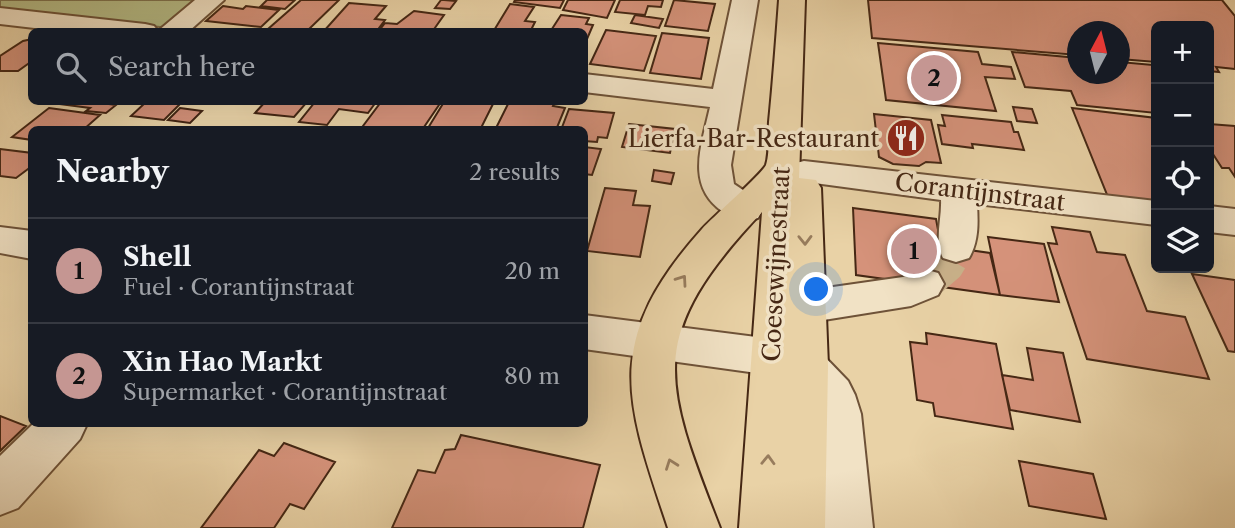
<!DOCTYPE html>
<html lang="en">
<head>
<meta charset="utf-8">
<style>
	:root { --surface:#171b24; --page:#242831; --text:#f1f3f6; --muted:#9ea1a6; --line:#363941; --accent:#c59692 }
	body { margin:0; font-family:"Libre Caslon Text",serif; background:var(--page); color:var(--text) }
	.controls { position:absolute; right:21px; top:21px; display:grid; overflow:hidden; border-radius:10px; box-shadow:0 7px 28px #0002 }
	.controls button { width:63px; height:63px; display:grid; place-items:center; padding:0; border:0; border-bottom:2px solid var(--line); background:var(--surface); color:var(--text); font:35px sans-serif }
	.compass { position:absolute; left:1067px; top:21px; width:63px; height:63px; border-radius:50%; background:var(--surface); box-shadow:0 7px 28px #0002; rotate:7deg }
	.you { position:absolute; left:817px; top:290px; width:24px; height:24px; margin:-18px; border:5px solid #fff; border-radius:50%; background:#1a73e8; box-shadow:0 0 0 10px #1a73e833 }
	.badge { display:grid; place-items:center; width:46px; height:46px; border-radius:50%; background:var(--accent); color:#111; font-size:23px; font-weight:700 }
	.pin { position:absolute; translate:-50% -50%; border:4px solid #fff; box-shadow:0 2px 7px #0006 }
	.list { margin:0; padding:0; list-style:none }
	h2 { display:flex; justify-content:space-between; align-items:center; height:91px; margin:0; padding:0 28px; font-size:30px }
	h2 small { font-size:23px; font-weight:400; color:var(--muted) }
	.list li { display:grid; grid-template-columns:46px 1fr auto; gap:21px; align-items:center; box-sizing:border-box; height:105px; padding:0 28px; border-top:2px solid var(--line) }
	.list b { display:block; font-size:26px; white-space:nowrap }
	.list p { margin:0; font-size:23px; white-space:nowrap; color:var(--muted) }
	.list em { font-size:23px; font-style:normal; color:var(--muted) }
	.icon { flex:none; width:38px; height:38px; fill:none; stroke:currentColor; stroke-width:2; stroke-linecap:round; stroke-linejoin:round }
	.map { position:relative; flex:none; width:1235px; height:528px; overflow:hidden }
	.search { position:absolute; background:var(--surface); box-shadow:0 7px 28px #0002; left:28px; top:28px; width:560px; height:77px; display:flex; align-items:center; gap:18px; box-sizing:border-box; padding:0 24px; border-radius:10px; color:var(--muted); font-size:26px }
	.panel { position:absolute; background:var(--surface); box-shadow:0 7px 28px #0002; left:28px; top:126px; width:560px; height:301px; border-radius:10px }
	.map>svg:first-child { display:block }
	.green { fill:#b5bc87; stroke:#7d724e; stroke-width:2 }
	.building { fill:#d5927a; stroke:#452714; stroke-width:2 }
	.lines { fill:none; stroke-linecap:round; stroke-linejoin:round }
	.minor-tunnel { stroke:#c8b089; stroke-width:36; stroke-dasharray:36 18; stroke-linecap:butt }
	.minor-casing { stroke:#6e5238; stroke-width:4 }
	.major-casing { stroke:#452714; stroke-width:4 }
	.minor { fill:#f1e2c5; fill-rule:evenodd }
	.major { fill:#e9d2a6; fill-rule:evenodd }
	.oneway { stroke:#977c5d }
	.labels { text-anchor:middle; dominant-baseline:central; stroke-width:7; stroke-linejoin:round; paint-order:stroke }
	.poi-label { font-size:24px; fill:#452714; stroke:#f1e2c5; text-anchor:end }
	.street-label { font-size:24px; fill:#452714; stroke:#f1e2c5 }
</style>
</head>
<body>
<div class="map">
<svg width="1235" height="528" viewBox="0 0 1235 528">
	<rect width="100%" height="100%" fill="#e9d2a6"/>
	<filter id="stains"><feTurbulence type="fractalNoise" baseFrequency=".00286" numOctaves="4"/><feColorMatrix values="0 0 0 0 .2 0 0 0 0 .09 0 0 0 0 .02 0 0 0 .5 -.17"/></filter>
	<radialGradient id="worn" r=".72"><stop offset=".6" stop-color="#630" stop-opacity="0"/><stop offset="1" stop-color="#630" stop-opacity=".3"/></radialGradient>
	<path class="green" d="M0 0H202L168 26 160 27 0 10Z"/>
	<path class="building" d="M267 0H295L285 9 261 6Z
		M301 0H339L306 32 268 29Z
		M441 0H444L456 1 450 9 435 8Z
		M515 0H564L560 8 514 2Z
		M568 0H615L607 18 563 10Z
		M620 0H663L661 7 648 6 645 15 615 12Z
		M674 0 715 4 708 31 665 26Z
		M868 0H1222L1235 16V69L1216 67 1219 72 1209 71V26H1156V62L1120 59V32H1078V55L872 38Z
		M349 3 386 6 375 19 385 20 376 32H323Z
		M510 4 534 7 525 21 535 22 530 32H493Z
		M223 6 243 9 246 6 279 10 261 27 206 21Z
		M414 11 444 15 432 32H378L385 23 397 24Z
		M561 15 589 18 586 24 593 25 584 46V32H550Z
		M635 15 663 19 659 28 631 23Z
		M606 30 656 36 644 71 590 64Z
		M662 33 709 38 701 79 650 73Z
		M32 39V61L18 71H0V56L23 41Z
		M878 43 978 52 982 64 1011 67 1015 79 985 77 996 111 886 100Z
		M1012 52 1078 58V74H1120V62L1153 65 1156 67V113L1077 105 1071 91 1025 87Z
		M63 102H103L101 103 116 105 106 113 86 111 90 108 59 104Z
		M146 102H182L164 120 131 116Z
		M265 102H307L294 117 255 113Z
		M315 102H376L368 113 339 109 327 125 299 122Z
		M381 102H441L422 130H360Z
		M444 102H494L480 130 428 128Z
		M509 102H555L553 106 565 108 556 130H495Z
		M1013 107 1032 109 1037 123 1017 121Z
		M49 108 100 115 83 130H32V140L12 137Z
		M180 108 202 111 190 123 168 120Z
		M1072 108 1156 118V203L1108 197Z
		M569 109 614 113 607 138 598 137 597 142 584 141V130H561Z
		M874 114 931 120 941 163 926 162 919 166 893 164 879 157Z
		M942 115 1011 122 1014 132H1018L1024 150 972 144 973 148 942 144 938 125 945 126Z
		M629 124 675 129 670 153 622 147Z
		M1209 124 1235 126V177L1229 168H1222L1209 148Z
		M584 147 601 149 592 175 584 174Z
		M0 149 32 153V166L16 178 0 176Z
		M654 170 674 173 671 184 652 181Z
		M605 188 636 191 633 205 650 206 640 257 587 251Z
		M853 208 936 219 941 246 990 253 1000 295 856 275Z
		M1052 227 1090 232 1097 252 1125 255 1147 311 1185 317 1209 379 1087 359 1048 243 1057 244Z
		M988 237 1044 244 1059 302 1000 295Z
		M1192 274 1235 280V352L1228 351Z
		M926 333 996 344 1013 429 935 416 933 403 917 400 910 342 927 344Z
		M1027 348 1063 353 1080 422 1010 410 1002 375 1033 380Z
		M0 416 26 426 0 451Z
		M461 435 600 465 583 528H392L418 470 435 473 445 450 455 449Z
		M284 443 335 462 304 509 290 504 274 528H201L259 450 274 456Z
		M1019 461 1093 474 1106 519 1029 506Z"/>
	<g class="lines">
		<path class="minor-tunnel" d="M924 284 946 265 956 248"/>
		<g class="minor-casing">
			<path id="minor" d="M195 0H224L188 32H69L0 24V8L145 24 154 26 158 31Z
				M732 0H758L731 165 734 184 758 200 763 209 758 218C744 222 735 220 722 211 685 185 702 144 710 107L584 92V74L713 89Z
				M804 161 1156 201V225L977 204C978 222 979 241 969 258L956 262 943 258C934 242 942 218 941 200L792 180 787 172 792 164Z
				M1209 206 1235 209V235L1209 232Z
				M0 227 32 231V259L0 253Z
				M924 269 938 273 944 284 938 295 911 306 805 323 791 318 785 307 791 296 805 291 903 277Z
				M584 315 771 339 786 344 791 353 806 348 821 353 848 381 855 395 861 414 873 528H821L815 414 812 404 786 370 771 375 584 349Z
				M33 424H87L80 439 18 508 0 515V456Z"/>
		</g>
		<g class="major-casing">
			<path id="major" d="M779 0H805L799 178 816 180 821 188 828 366 825 528H739L762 212C645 336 662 379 720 528H668C625 399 602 341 702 229 713 217 762 174 766 165 770 153 768 135 769 122 773 81 776 41 779 0Z"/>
		</g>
		<use href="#minor" class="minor"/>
		<use href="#major" class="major"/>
	</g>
	<defs><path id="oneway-chevron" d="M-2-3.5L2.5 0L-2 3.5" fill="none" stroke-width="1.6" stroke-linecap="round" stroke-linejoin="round" transform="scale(1.75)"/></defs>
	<g class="oneway">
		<use href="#oneway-chevron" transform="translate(805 240) rotate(89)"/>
		<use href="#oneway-chevron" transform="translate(682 280) rotate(-55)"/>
		<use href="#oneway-chevron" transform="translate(768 460) rotate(-88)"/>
		<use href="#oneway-chevron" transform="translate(671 464) rotate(-110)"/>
	</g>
	<defs>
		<g id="restaurant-disc" transform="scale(2.0125)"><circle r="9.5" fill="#8f2418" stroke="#f1e2c5"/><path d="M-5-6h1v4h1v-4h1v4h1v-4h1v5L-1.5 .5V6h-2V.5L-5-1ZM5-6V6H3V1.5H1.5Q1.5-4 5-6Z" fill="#fff"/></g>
	</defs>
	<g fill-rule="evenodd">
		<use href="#restaurant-disc" x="906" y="138"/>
	</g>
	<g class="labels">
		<g class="poi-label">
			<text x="879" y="138">Lierfa-Bar-Restaurant</text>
		</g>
		<g class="street-label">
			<text transform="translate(980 192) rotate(7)">Corantijnstraat</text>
			<text transform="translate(776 264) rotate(-87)">Coesewijnestraat</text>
		</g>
	</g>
	<rect width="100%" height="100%" filter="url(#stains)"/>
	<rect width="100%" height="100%" fill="url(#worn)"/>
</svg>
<div class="controls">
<button>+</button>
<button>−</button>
<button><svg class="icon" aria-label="locate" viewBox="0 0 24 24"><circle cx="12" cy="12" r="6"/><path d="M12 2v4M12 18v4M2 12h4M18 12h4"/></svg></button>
<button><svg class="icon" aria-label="layers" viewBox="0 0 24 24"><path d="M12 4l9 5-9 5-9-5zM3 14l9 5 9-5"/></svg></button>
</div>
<svg class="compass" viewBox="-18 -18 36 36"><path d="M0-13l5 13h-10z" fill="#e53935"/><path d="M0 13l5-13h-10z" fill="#9ea1a6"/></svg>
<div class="you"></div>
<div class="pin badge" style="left:914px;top:251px">1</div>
<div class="pin badge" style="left:934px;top:78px">2</div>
<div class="search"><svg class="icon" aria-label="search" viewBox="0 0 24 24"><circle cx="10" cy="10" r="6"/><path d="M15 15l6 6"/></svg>Search here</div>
<section class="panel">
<h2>Nearby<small>2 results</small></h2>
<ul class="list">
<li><span class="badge">1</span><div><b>Shell</b><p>Fuel · Corantijnstraat</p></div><em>20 m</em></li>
<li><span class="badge">2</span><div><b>Xin Hao Markt</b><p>Supermarket · Corantijnstraat</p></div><em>80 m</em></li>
</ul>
</section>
</div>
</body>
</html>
